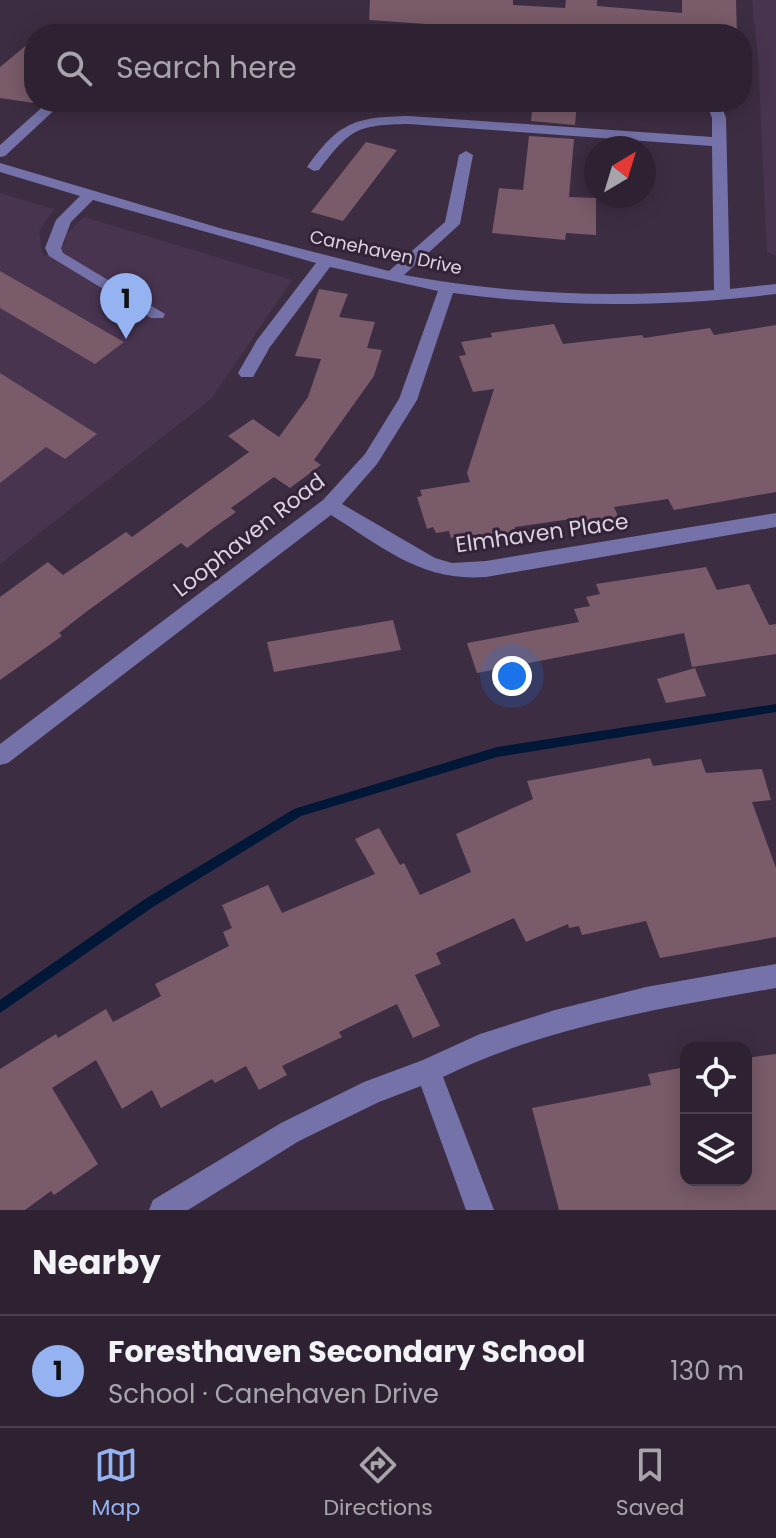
<!DOCTYPE html>
<html lang="en">
<head>
<meta charset="utf-8">
<style>
	:root { --surface:#2e2232; --page:#362a3a; --text:#f1f3f6; --muted:#a7a4ac; --line:#493f4d; --accent:#95b2f1 }
	body { margin:0; font-family:Poppins,sans-serif; background:var(--page); color:var(--text) }
	.controls { position:absolute; right:24px; bottom:24px; display:grid; overflow:hidden; border-radius:16px; box-shadow:0 4px 20px #0003 }
	.controls button { width:72px; height:72px; display:grid; place-items:center; padding:0; border:0; border-bottom:2px solid var(--line); background:var(--surface); color:var(--text); font:40px sans-serif }
	.compass { position:absolute; left:584px; top:136px; width:72px; height:72px; border-radius:50%; background:var(--surface); box-shadow:0 4px 20px #0003; rotate:38deg }
	.you { position:absolute; left:512px; top:676px; width:28px; height:28px; margin:-20px; border:6px solid #fff; border-radius:50%; background:#1a73e8; box-shadow:0 0 0 12px #1a73e833 }
	.badge { display:grid; place-items:center; width:52px; height:52px; border-radius:50%; background:var(--accent); color:#111; font-size:26px; font-weight:700 }
	.pin { position:absolute; translate:-50% -66px; filter:drop-shadow(0 2px 4px #0008) }
	.pin::after { content:''; position:absolute; top:42px; width:28px; height:24px; background:inherit; clip-path:polygon(0 0,100% 0,50% 100%) }
	.list { margin:0; padding:0; list-style:none }
	h2 { display:flex; justify-content:space-between; align-items:center; height:104px; margin:0; padding:0 32px; font-size:34px }
	h2 small { font-size:26px; font-weight:400; color:var(--muted) }
	.list li { display:grid; grid-template-columns:52px 1fr auto; gap:24px; align-items:center; box-sizing:border-box; height:112px; padding:0 32px; border-top:2px solid var(--line) }
	.list b { display:block; font-size:30px; white-space:nowrap }
	.list p { margin:0; font-size:26px; white-space:nowrap; color:var(--muted) }
	.list em { font-size:26px; font-style:normal; color:var(--muted) }
	.icon { flex:none; width:44px; height:44px; fill:none; stroke:currentColor; stroke-width:2; stroke-linecap:round; stroke-linejoin:round }
	.map { position:relative; flex:none; width:776px; height:1210px; overflow:hidden }
	.search { position:absolute; background:var(--surface); box-shadow:0 4px 20px #0003; left:24px; right:24px; top:24px; height:88px; display:flex; align-items:center; gap:20px; box-sizing:border-box; padding:0 28px; border-radius:32px; color:var(--muted); font-size:30px }
	.sheet { height:216px; background:var(--surface) }
	nav { display:flex; justify-content:space-around; align-items:center; box-sizing:border-box; height:112px; border-top:2px solid var(--line); background:var(--surface); font-size:22px; color:var(--muted) }
	nav a { display:grid; justify-items:center; gap:4px }
	nav .on { color:var(--accent) }
	.map>svg:first-child { display:block }
	.built { fill:#493450 }
	.lines { fill:none; stroke-linecap:round; stroke-linejoin:round }
	.stream { fill:#001737; fill-rule:evenodd }
	.building { fill:#795b69 }
	.minor { fill:#7472a8; fill-rule:evenodd }
	.labels { text-anchor:middle; dominant-baseline:central; stroke-width:6; stroke-linejoin:round; paint-order:stroke }
	.far-street-label { font-size:18px; fill:#dcd2e0; stroke:#332338 }
	.street-label { font-size:22px; fill:#dcd2e0; stroke:#332338 }
</style>
</head>
<body>
<div class="map">
<svg width="776" height="1210" viewBox="0 0 776 1210">
	<rect width="100%" height="100%" fill="#3d2d43"/>
	<path class="built" d="M752 0H776V256L767 252 758 57Z
		M0 193 54 209 39 231 43 257 64 243 67 233 84 217 292 280 211 399 0 564Z"/>
	<g class="lines">
		<path class="stream" d="M776 704V712L497 757 301 816 153 907 0 1013V1000L145 899 294 809 497 747Z"/>
	</g>
	<path class="building" d="M370 0H513V5L565 8 566 0H597V6L682 13V0H736L737 34H518L468 30 469 27 369 20Z
		M34 39V103L0 98V67Z
		M533 102H577L575 125 531 121Z
		M529 136 574 139 569 197 596 198V235L566 233 565 240 492 233 499 188 523 190Z
		M366 142 397 150 343 221 311 212Z
		M0 271 124 342 95 364 0 308Z
		M319 289 348 294 339 317 375 322 367 348 382 350 374 376 314 460 321 465 290 488 274 477 231 508 236 512 212 529 187 548 181 543 86 612 59 633 62 636 0 680V597L48 562 63 575 126 532 132 537 249 452 228 436 253 419 279 437 308 397 321 359 295 356Z
		M554 324 563 344 642 335 644 338 710 328 714 335 776 325V492L674 510 668 499 614 507 620 520 582 527 578 518 515 527V532L468 539 467 536 451 538 449 531 436 533 433 527 427 529 417 497 422 496 420 490 470 482 467 473 494 389 473 392 459 356 466 355 461 342 492 337 491 333Z
		M0 373 97 434 65 459 46 447 0 483Z
		M706 567 717 590 749 584 769 625 776 624V654L692 667 684 633 477 673 467 643 579 622 574 609 590 606 586 597 600 594 596 584Z
		M393 620 401 650 274 672 267 642Z
		M695 668 706 696 666 703 657 679Z
		M650 758 653 766 701 759 706 773 762 769 771 800 752 802 776 868V937L660 958 646 921 582 935 579 926 569 928 568 924 526 942 514 918 436 953 441 964 415 975 440 1026 413 1038 397 1004 339 1032 342 1037 282 1066 287 1075 259 1090 246 1066 215 1083 212 1079 161 1108 152 1090 122 1109 96 1060 52 1088 98 1164 54 1195 51 1191 25 1210H0V1069L56 1034 58 1038 106 1009 113 1022 161 996 155 984 229 946 223 932 232 928 222 905 268 885 282 913 375 874 355 839 379 828 400 865 404 863 420 895 471 872 456 834 533 799 527 781Z
		M776 1054V1210H559L532 1108 651 1085 648 1074 686 1067V1180H746V1058Z"/>
	<g class="lines">
		<path class="minor" d="M186 25 281 30 288 34H148Z
			M48 102H63L5 156 0 157V145Z
			M706 102H720L726 118 730 289 776 284V294C668 307 561 308 453 293L417 400 377 464 342 504 435 558 452 563 486 561 776 513V527L486 577C421 582 383 547 331 515L8 763 0 765V744L323 500 365 454 399 399 438 291 330 267 270 347 253 377H241L238 373 257 340 316 263 93 200 71 222 61 248 63 253 165 314 163 318H151L49 256 45 248 56 220 80 196 0 172V163L223 229 389 271 445 222 459 155 466 151 473 155 460 224 404 275C506 294 611 298 714 290L712 146 409 124C357 125 351 128 319 170L314 171 307 167C339 122 355 117 409 116L712 137V118Z
			M776 964V988C663 1008 547 1026 443 1077L494 1210H466L421 1086 379 1102 299 1141 188 1210H149L153 1200 281 1123 364 1082 423 1060 480 1034 555 1010 646 987Z"/>
	</g>
	<g class="labels">
		<g class="far-street-label">
			<text transform="translate(386 252) rotate(12)">Canehaven Drive</text>
		</g>
		<g class="street-label">
			<text transform="translate(542 533) rotate(-8)">Elmhaven Place</text>
			<text transform="translate(249 535) rotate(-38)">Loophaven Road</text>
		</g>
	</g>
</svg>
<div class="controls">
<button><svg class="icon" aria-label="locate" viewBox="0 0 24 24"><circle cx="12" cy="12" r="6"/><path d="M12 2v4M12 18v4M2 12h4M18 12h4"/></svg></button>
<button><svg class="icon" aria-label="layers" viewBox="0 0 24 24"><path d="M12 4l9 5-9 5-9-5zM3 14l9 5 9-5"/></svg></button>
</div>
<svg class="compass" viewBox="-18 -18 36 36"><path d="M0-13l5 13h-10z" fill="#e53935"/><path d="M0 13l5-13h-10z" fill="#a7a4ac"/></svg>
<div class="you"></div>
<div class="pin badge" style="left:126px;top:339px">1</div>
<div class="search"><svg class="icon" aria-label="search" viewBox="0 0 24 24"><circle cx="10" cy="10" r="6"/><path d="M15 15l6 6"/></svg>Search here</div>
</div>
<section class="sheet">
<h2>Nearby<small></small></h2>
<ul class="list">
<li><span class="badge">1</span><div><b>Foresthaven Secondary School</b><p>School · Canehaven Drive</p></div><em>130 m</em></li>
</ul>
</section>
<nav>
<a class="on"><svg class="icon" aria-label="map" viewBox="0 0 24 24"><path d="M3 6l6-2 6 2 6-2v14l-6 2-6-2-6 2zM9 4v14M15 6v14"/></svg>Map</a>
<a><svg class="icon" aria-label="directions" viewBox="0 0 24 24"><path d="M12 3l9 9-9 9-9-9zM9 14v-3h6M13 9l2 2-2 2"/></svg>Directions</a>
<a><svg class="icon" aria-label="saved" viewBox="0 0 24 24"><path d="M7 4h10v16l-5-4-5 4z"/></svg>Saved</a>
</nav>
</body>
</html>
